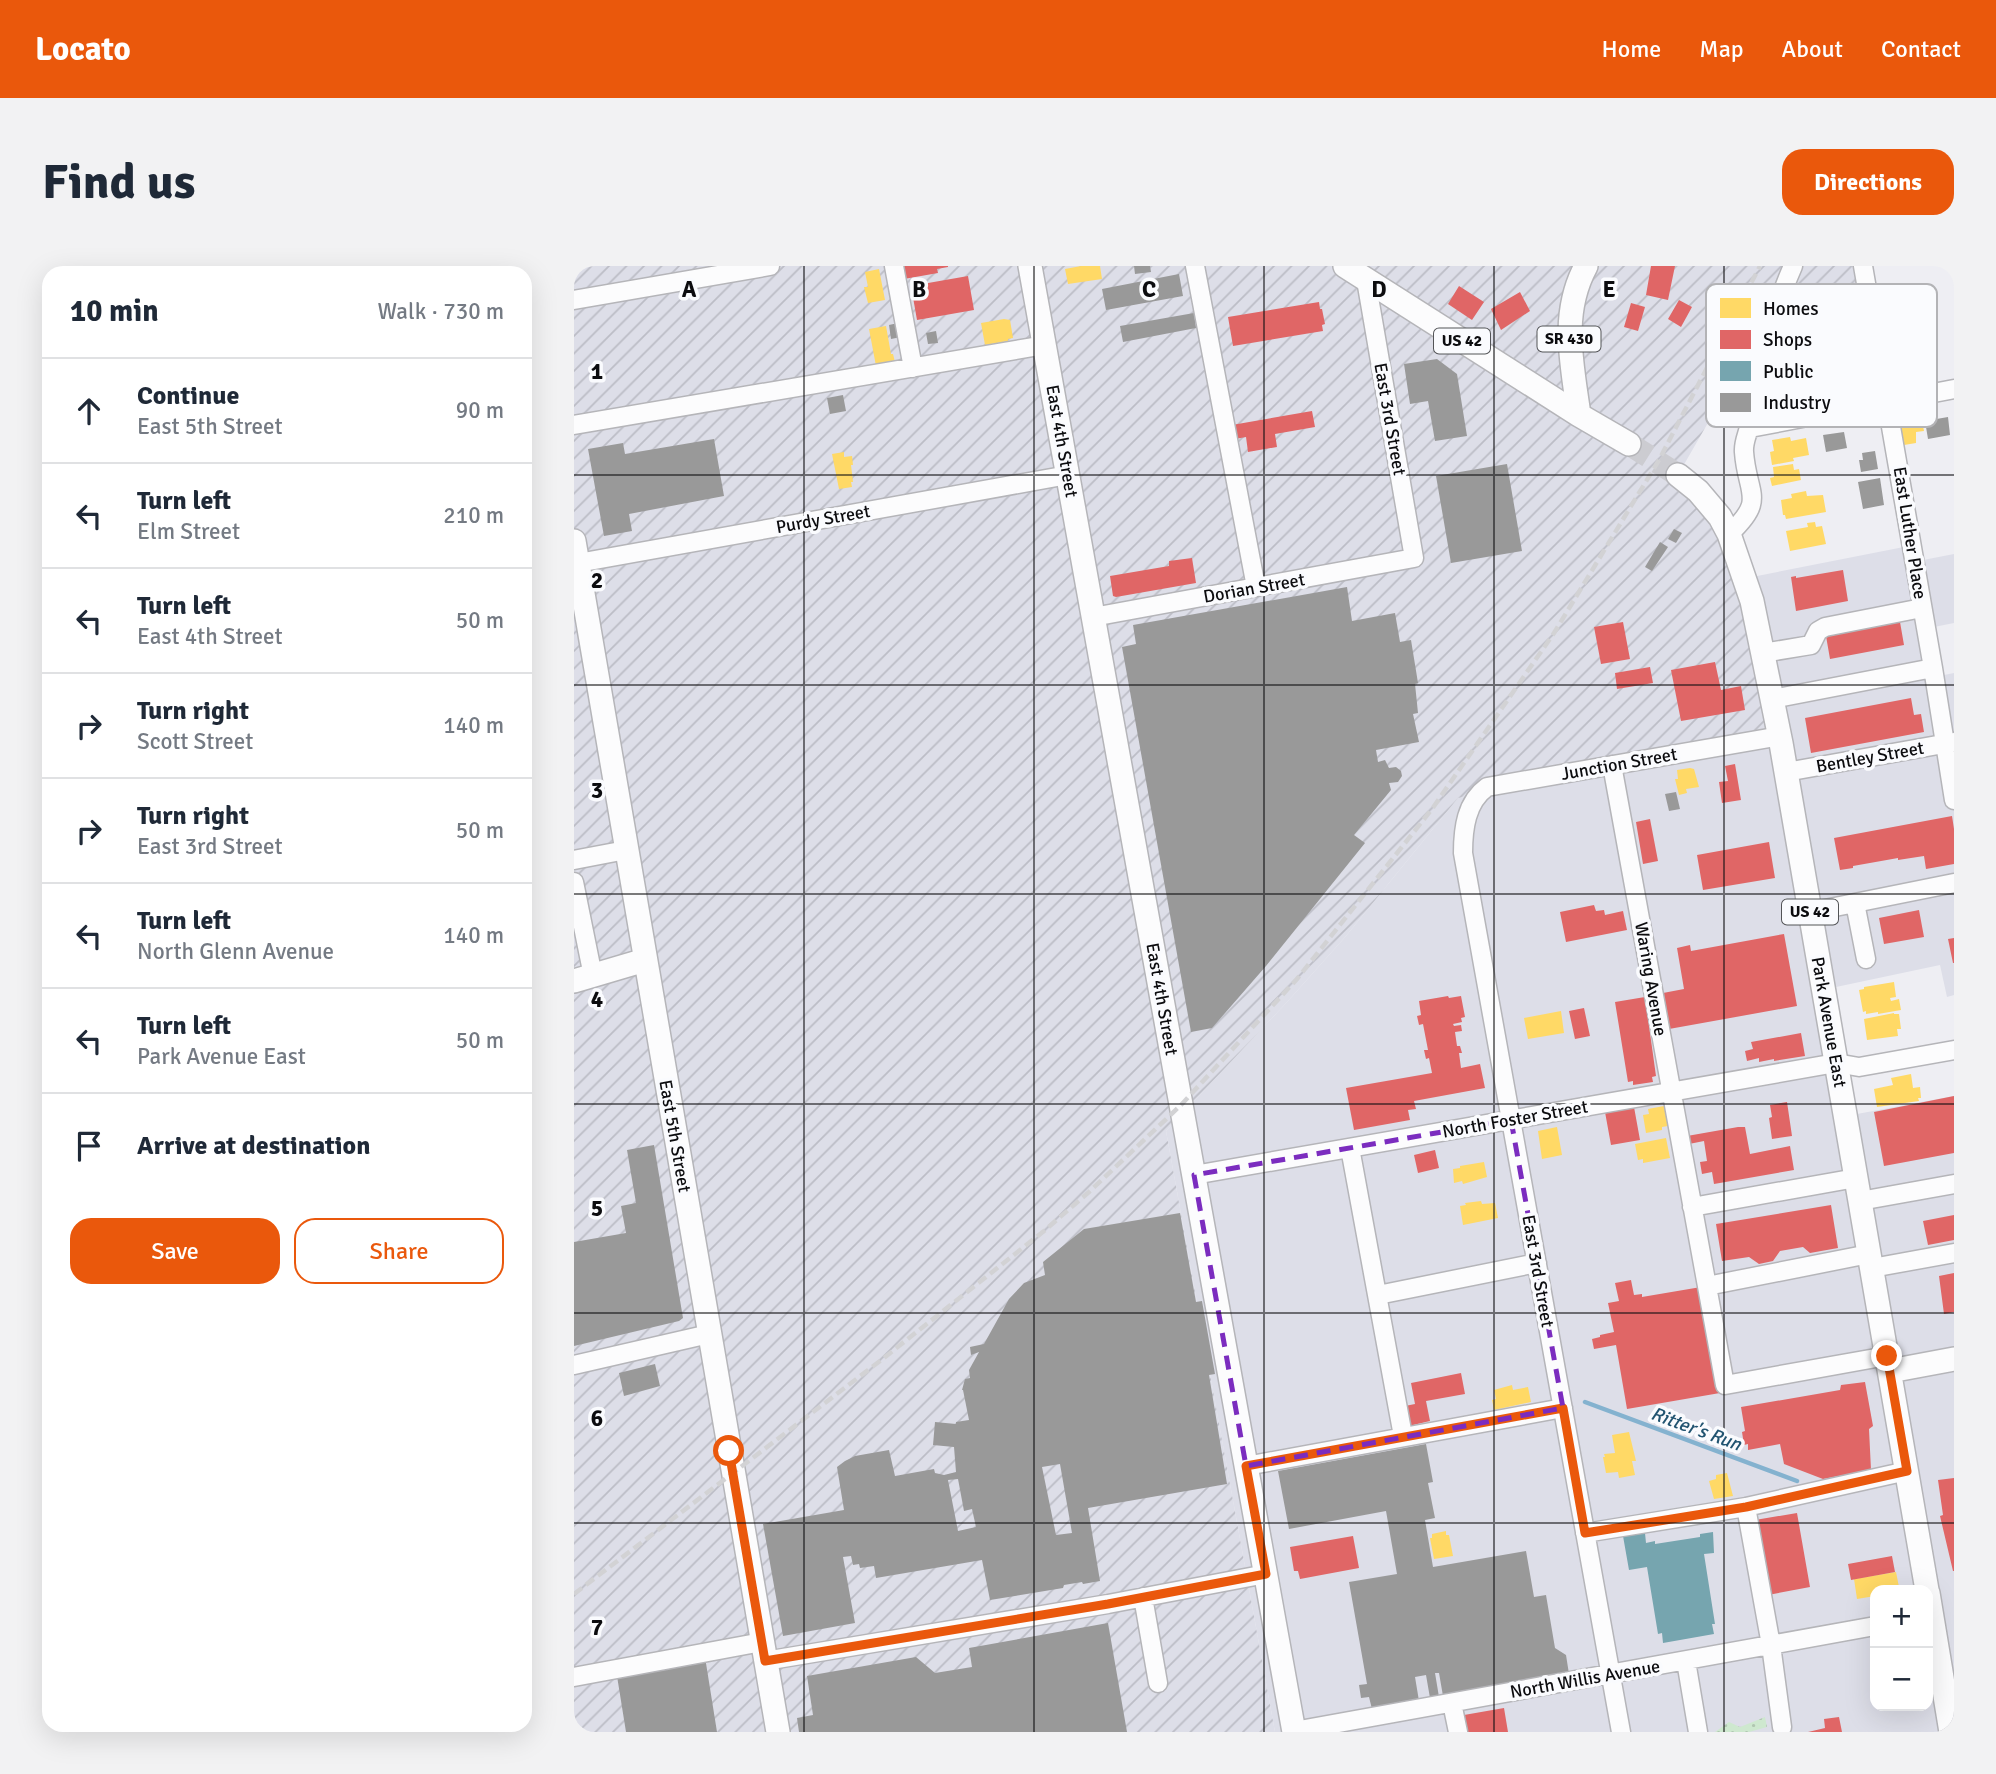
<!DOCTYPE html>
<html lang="en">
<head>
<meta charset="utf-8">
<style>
	:root { --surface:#fff; --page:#f2f2f3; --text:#1f2937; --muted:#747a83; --line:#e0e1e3; --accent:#ea580c }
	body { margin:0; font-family:Signika,sans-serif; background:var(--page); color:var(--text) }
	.controls { position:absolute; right:21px; bottom:21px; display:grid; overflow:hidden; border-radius:14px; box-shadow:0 7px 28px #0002 }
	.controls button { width:63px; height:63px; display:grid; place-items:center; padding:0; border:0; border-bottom:2px solid var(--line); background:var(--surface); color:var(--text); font:35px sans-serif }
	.stop { position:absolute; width:21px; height:21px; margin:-16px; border:5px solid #ea580c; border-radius:50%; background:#fff }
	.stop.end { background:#ea580c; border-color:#fff; box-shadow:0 2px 7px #0008 }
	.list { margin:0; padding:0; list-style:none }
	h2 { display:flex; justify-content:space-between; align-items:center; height:91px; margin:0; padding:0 28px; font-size:30px }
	h2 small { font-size:23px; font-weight:400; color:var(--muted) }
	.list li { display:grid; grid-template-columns:46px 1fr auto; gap:21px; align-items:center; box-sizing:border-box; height:105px; padding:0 28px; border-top:2px solid var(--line) }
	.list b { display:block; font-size:26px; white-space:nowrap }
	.list p { margin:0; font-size:23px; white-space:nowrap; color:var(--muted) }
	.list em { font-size:23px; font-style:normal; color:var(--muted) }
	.actions { display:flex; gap:14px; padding:21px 28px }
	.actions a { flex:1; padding:16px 0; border:2px solid var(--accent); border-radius:21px; text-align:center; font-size:24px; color:var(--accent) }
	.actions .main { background:var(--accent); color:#fff }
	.icon { flex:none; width:38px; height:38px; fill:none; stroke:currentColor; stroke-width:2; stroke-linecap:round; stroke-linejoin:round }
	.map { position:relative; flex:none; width:1380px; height:1466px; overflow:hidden; border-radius:21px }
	header { display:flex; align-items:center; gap:42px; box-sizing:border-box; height:98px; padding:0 35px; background:var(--accent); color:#fff }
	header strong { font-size:33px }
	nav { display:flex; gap:38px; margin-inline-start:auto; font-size:24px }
	.intro { display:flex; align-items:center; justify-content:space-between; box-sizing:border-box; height:168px; padding:0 42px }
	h1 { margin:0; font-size:49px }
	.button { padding:18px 32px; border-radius:21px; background:var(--accent); color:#fff; font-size:24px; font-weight:700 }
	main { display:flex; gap:42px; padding:0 42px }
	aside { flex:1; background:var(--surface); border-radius:21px; box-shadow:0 7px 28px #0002 }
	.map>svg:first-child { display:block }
	.built { fill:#dddee8; fill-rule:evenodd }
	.industrial { fill:url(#industrial-furrows) }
	.grass { fill:url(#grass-dots) }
	.homes { fill:#ffd966 }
	.shops { fill:#e06666 }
	.public { fill:#76a5af }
	.industry { fill:#999; fill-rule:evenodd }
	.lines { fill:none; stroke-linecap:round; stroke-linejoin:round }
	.stream { stroke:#84b2cf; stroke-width:4.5 }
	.major-tunnel { stroke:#ccccd1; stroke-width:23; stroke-dasharray:23 11; stroke-linecap:butt }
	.minor-casing { stroke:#b5b5b9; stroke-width:21 }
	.major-casing { stroke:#b5b5b9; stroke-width:26 }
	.minor { stroke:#fcfcfd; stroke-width:18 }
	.major { stroke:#fcfcfd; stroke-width:23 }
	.rail { stroke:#d2d2d4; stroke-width:4.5; stroke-dasharray:10 5; stroke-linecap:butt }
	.route { stroke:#ea580c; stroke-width:9 }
	.marked { fill:none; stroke:#7b2cbf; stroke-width:5; stroke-dasharray:14 9; stroke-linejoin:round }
	.grid { fill:none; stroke:#0c0c0f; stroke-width:2; stroke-opacity:0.55 }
	.labels { text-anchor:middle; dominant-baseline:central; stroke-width:7; stroke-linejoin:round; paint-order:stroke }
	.shield { fill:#fafbfe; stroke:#535457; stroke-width:2 }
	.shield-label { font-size:16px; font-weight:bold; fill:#0c0c0f }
	.street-label { font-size:18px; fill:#0c0c0f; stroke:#fafbfe }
	.water-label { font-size:19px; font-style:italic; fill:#225471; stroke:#fafbfe }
	.key { fill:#fafbfe; stroke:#b3b3b6; stroke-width:2 }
	.key-label { font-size:19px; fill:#0c0c0f }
	.grid-label { font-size:23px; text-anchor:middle; font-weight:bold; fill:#0c0c0f; stroke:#fafbfe; stroke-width:7; stroke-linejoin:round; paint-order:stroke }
</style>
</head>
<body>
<header>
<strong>Locato</strong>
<nav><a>Home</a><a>Map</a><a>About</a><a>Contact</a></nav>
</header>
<div class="intro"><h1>Find us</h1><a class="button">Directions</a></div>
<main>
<aside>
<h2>10 min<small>Walk · 730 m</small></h2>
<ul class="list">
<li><svg class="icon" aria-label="ahead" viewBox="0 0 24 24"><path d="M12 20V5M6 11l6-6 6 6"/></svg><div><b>Continue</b><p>East 5th Street</p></div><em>90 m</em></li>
<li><svg class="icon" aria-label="left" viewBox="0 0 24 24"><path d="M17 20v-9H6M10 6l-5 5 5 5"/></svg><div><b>Turn left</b><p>Elm Street</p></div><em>210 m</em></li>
<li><svg class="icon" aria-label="left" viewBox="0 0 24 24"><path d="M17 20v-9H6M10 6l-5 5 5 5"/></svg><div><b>Turn left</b><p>East 4th Street</p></div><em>50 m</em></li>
<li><svg class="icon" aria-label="right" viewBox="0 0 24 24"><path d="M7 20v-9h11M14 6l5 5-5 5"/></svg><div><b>Turn right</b><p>Scott Street</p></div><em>140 m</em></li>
<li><svg class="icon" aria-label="right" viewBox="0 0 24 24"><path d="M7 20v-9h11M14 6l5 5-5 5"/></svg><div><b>Turn right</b><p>East 3rd Street</p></div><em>50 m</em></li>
<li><svg class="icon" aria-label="left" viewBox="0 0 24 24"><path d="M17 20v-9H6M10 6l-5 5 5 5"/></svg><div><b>Turn left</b><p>North Glenn Avenue</p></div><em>140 m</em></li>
<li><svg class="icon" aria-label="left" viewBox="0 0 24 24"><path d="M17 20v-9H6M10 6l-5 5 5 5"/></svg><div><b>Turn left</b><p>Park Avenue East</p></div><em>50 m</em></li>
<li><svg class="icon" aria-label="arrive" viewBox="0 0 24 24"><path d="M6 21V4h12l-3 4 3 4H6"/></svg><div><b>Arrive at destination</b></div></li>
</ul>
<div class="actions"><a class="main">Save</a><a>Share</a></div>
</aside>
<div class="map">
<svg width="1380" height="1466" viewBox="0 0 1380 1466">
	<defs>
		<pattern id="industrial-furrows" width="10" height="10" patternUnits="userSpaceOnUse" patternTransform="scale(1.75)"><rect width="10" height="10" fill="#dddee8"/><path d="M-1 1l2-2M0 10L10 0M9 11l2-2" fill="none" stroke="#bcbdc6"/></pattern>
		<pattern id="grass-dots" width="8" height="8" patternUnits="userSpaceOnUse" patternTransform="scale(1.75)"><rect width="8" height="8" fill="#cee8cf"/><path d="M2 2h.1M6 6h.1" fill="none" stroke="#b0c6b1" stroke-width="1.8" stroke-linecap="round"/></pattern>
	</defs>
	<rect width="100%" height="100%" fill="#eeeef3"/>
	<path class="built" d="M1340 279 1344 295 1380 288V357L1355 362 1365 410 1380 407V729L1373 731 1366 699 1262 721 1283 848 1380 830V1466H701L592 865 714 735 772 670 884 532 1207 477 1173 312ZM1301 1324H1354V1440H1301Z"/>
	<path class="industrial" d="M0 0H1297L1318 123 1135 155 1104 209 1146 251 1207 477 884 532 772 670 714 735 592 865 701 1466H0Z"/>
	<path class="grass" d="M1191 1451 1193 1461 1175 1466H1141L1155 1456 1166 1461Z"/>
	<path class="homes" d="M507 0H526L528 13 494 18 491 3Z
		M305 3 311 34 294 37 290 21H294L291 6Z
		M430 53 436 54 439 72 434 73V75L411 79 407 57Z
		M312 60 317 88H319L321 96 302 100 295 63Z
		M1338 149V151L1347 150 1350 165 1342 166V177L1330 179 1324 151Z
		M1216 171 1217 175 1232 172 1235 189 1219 192 1220 195 1198 199 1196 186 1200 185 1198 174Z
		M270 186V191L278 190 279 199H277L279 216H277L278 221 265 223 258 188Z
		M1219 198 1220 204 1225 203 1227 214 1198 220 1196 212 1200 211 1199 201Z
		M1232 225 1233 230 1249 229 1252 246 1212 253 1211 249H1209L1207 234 1218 232 1217 228Z
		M1241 256 1242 261 1248 260 1252 278 1216 285 1212 265 1234 261 1233 257Z
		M1116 502 1120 503 1125 521 1112 523 1113 527 1105 529 1101 513H1104L1103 504Z
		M1320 716 1322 731 1316 732 1317 735 1325 733 1327 744 1304 748V746L1292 748V745L1289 746 1285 724 1290 723V721Z
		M987 745 990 767 954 773 950 752Z
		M1320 747V748H1325L1327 763H1323L1324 770 1293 774 1290 753Z
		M1337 808 1339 822 1346 821 1347 832H1344L1345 835 1303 841 1300 823 1319 819 1317 812Z
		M1090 840 1094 860 1088 861V864L1072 867 1069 849 1075 848 1074 843Z
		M983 861 988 889 968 893 964 865Z
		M1092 872 1096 892 1069 897V893L1064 894 1061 878Z
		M910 896 913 911 889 918 888 915 880 917 879 903 886 902V900Z
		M907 935 908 938 921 937 924 952 889 959 886 940 892 939 891 937Z
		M938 1119 939 1124 954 1121 957 1136 920 1144 918 1134 922 1133 920 1124Z
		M1055 1166 1062 1195H1058L1061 1209 1045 1212 1044 1206 1032 1207 1029 1191H1031L1030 1188 1041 1187 1038 1169Z
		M1153 1207 1159 1230 1140 1233 1135 1215 1142 1213V1209Z
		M872 1265V1269H875L879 1290 860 1293 856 1272H858V1268Z
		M1322 1306 1325 1321 1317 1324H1301V1330L1283 1333 1280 1313Z"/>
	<path class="shops" d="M328 0H374V1L363 3 364 7 330 13Z
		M1077 0H1101L1094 34 1072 29Z
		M394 10 400 44 343 54 337 20Z
		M885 20 910 36 898 54 874 38Z
		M946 26 956 45 927 64 917 43Z
		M1105 34 1118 41 1107 61 1094 53Z
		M745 36 746 43H748L751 58 748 59 749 65 659 80 654 51Z
		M1057 37 1071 41 1064 65 1050 61Z
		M738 145 741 161 701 168 703 181 674 186 672 171 661 173 658 159Z
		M618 292 622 317 542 331 539 330 536 310 595 300V295Z
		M1269 304 1274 335 1222 345 1217 311 1222 310V312Z
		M1049 356 1056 393 1027 398 1020 361Z
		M1326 356 1330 379 1256 393 1252 370Z
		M1141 396 1147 424 1167 420 1171 444 1107 455 1097 404Z
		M1076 401 1079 417 1043 423 1041 407Z
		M1337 432 1340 449 1347 448 1350 466 1237 487 1231 452Z
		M1161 498 1167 534 1148 537 1145 516 1154 515 1151 500Z
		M1378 550 1380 563V598L1352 603 1350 590 1324 594V592L1279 600V602L1266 604 1260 572Z
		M1076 553 1084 595 1069 598 1062 556Z
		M1195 576 1201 612 1129 624 1123 589Z
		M1020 639 1022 645 1030 644 1031 649 1049 645 1053 664 992 676 986 646Z
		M1345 644 1350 671 1310 678 1305 652Z
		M1210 668 1223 740 1095 763 1089 727 1110 723 1103 682 1116 679 1117 685Z
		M1380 672V697H1379L1374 673Z
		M874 730 875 732 887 730 891 751 887 752 888 756 879 758 880 760 887 759 888 765 881 766 883 780H886L888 787H885L887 802 906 798 911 822 840 835 842 843 834 844 836 854 780 864 772 822 858 807 855 792 852 793 850 784H854L849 758 845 759 843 750 847 749 845 735Z
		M1071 731 1082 810 1078 811 1079 816 1059 819V815L1054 816 1041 736Z
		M1010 742 1016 770 1001 773 995 745Z
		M1227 767 1231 790 1200 795V793L1185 796V792L1173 795 1171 785 1179 783 1177 776Z
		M1380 830V887L1310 900 1300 846Z
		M1213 836 1218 870 1198 873 1195 852 1198 851 1196 839Z
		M1060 841 1066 874 1037 879 1031 846Z
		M1164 861H1171L1176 888 1216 880 1220 904 1140 918 1138 906 1128 908 1126 896 1133 895 1130 875 1115 878 1113 870Z
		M861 884 865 902 844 907 840 889Z
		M1257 939 1264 982 1236 987 1229 981 1206 985 1199 995 1185 998 1175 991 1148 995 1142 958Z
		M1380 949V974L1354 979 1349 955Z
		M1380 1007V1046L1370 1048 1365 1010Z
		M1057 1014 1060 1029 1068 1028V1031L1127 1021 1146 1127 1053 1143 1042 1079 1020 1083 1018 1073 1026 1071V1069L1040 1066 1034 1037 1045 1035 1041 1017Z
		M887 1107 891 1128 852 1135 856 1155 835 1160 831 1140 841 1138 837 1117Z
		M1291 1116 1299 1160 1295 1163 1297 1204 1249 1213 1210 1198 1206 1178 1174 1184V1178L1170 1179 1168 1166 1171 1165 1167 1141 1266 1124 1267 1119Z
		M1380 1212V1305H1379L1366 1250 1369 1249 1364 1214Z
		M1223 1247 1236 1321 1194 1329 1181 1254Z
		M779 1270 785 1302 726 1313 724 1305H720L716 1281Z
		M1318 1290 1321 1306 1277 1314 1274 1298Z
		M930 1442 934 1466H893L890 1449Z
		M1265 1451 1268 1466H1234L1251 1462 1250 1453Z"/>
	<path class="public" d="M1139 1266 1140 1287 1130 1288 1141 1358H1138L1140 1368 1089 1377 1088 1367 1084 1368 1073 1301 1055 1304 1049 1270 1071 1267 1072 1277 1081 1275V1278L1126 1271V1268Z"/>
	<path class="industry" d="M560 0H576L577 6 561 8Z
		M605 8 609 30 532 44 528 23Z
		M620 47 622 62 549 76 546 60Z
		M324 57 327 71 317 73 315 59Z
		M362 65 364 77 354 78 352 67Z
		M863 93 883 108 893 170 861 175 854 135 836 138 830 98Z
		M269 129 272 145 256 148 253 132Z
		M1374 151 1376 169 1354 173 1351 155Z
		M1270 166 1273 182 1252 186 1249 169Z
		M140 173 150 230 55 248 58 265 30 270 14 183 49 177 51 188Z
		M1301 185 1304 203 1287 206 1285 194H1289L1288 187Z
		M933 198 948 285 877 297 862 210Z
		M1306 212 1310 239 1289 243 1284 216Z
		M1100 263 1108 267 1102 277 1094 273Z
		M1086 276 1094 281 1078 305 1071 301Z
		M773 321 778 355 821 347 826 376 837 374 844 417 841 418 844 447 839 448 845 476 802 484 804 496 811 494 815 502 822 501 827 505 828 510 824 516 815 517 817 524 780 569 791 577 692 700 638 762 617 766 548 381 562 378 559 359Z
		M1102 526 1106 543 1095 545 1091 528Z
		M80 879 109 1052 105 1055 0 1080V976L52 967 47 940 62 937 53 884Z
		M606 947 622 1036 628 1035 641 1108 635 1109 653 1218 514 1242 526 1315 509 1318 508 1316 490 1319 489 1322 416 1334 408 1294 302 1312 300 1300 286 1302 285 1298 279 1299 277 1290 269 1291 281 1357 209 1370 189 1258 270 1244 263 1201 271 1195 281 1190 315 1184 321 1210 360 1203 361 1207 370 1209 382 1206 380 1181 359 1179 361 1156 382 1158V1156L395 1154 389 1124H388L391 1113 396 1112 395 1104 405 1086 397 1089 396 1081 410 1078 435 1033 450 1017 471 1009 469 996 510 963ZM486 1198 498 1267 482 1269 468 1201ZM384 1213 390 1245 398 1243 402 1261 384 1265 374 1214Z
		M81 1098 86 1120 50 1130 45 1107Z
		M852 1178 859 1216 854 1217 861 1252 851 1254 859 1301 952 1285 960 1331 972 1329 981 1382 992 1389 995 1408 869 1430 865 1407H861L865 1431 856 1432 852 1409 841 1411 845 1435 798 1443 795 1431 787 1432 785 1419 793 1418 775 1316 823 1308 812 1245 715 1263 704 1205Z
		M534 1357 553 1466H225L223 1452 239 1449 233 1410 342 1391 361 1407 398 1401 395 1382Z
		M131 1391 143 1466H52L43 1410Z"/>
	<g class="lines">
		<path class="stream" d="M1011 1136 1223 1215"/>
		<path class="major-tunnel" d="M1055 178 1104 209"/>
		<g class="minor-casing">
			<path id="minor" d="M320 0 339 102
				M621 0 682 321
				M1289 0 1359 402 1380 534
				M0 34 196 0
				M0 159 471 79
				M1176 162 1380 123
				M1155 268C1193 233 1173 229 1170 186 1169 174 1176 165 1176 153 1187 101 1197 49 1219 0
				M4 297 494 209
				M519 351 840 292 792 14
				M1189 387 1237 379 1244 365 1251 361 1348 342
				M1198 433 1359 402
				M1038 499 1151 1119 1313 1090
				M1212 506 1380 476
				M0 594 52 584
				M0 616 19 710
				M1281 637 1292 693
				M1236 646 1380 617
				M776 882 829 1170
				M620 909 1262 797 1285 801 1380 784
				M1286 935 1380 918
				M1118 941 1282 912
				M1298 1002 1380 987
				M1133 1020 1295 988
				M804 1029 963 997
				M0 1099 135 1068
				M672 1200 989 1142
				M1172 1241 1197 1379 1208 1461
				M1011 1267 1172 1241 1333 1205
				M569 1331 584 1417
				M191 1395 534 1338 692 1308
				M1112 1395 1124 1466
				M0 1411 188 1376
				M878 1437 884 1466
				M720 1465 1301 1360
				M1047 1466 889 587C889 563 892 536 913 521L1206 470"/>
		</g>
		<g class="major-casing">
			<path id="major" d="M456 0 720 1466
				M771 0 1005 149 1055 178
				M1005 149C998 98 986 48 1012 0
				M1104 209 1124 225 1146 251 1155 268 1178 335 1207 477 1353 1324
				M0 275 204 1466
				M0 715 71 694
				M1316 1105 1380 1093
				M1354 1327 1377 1466"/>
		</g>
		<use href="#minor" class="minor"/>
		<use href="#major" class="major"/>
		<path class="rail" d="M0 1328 306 1095 470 965 515 926 607 839 723 713 858 543 980 367 1085 194 1186 0"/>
	</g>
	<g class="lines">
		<path class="route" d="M155 1185 191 1395 534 1338 692 1308 672 1200 989 1142 1011 1267 1172 1241 1333 1205 1313 1090"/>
	</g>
	<path class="marked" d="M937 854 989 1142 672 1200 620 909Z"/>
	<path class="grid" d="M230 0V1466M460 0V1466M690 0V1466M920 0V1466M1150 0V1466M0 209H1380M0 419H1380M0 628H1380M0 838H1380M0 1047H1380M0 1257H1380"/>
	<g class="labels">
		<g class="shield">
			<rect x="963.5" y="60.5" width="63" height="25" rx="5"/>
			<rect x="860" y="62.5" width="56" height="25" rx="5"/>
			<rect x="1208" y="633.5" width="56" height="25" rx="5"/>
		</g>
		<g class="shield-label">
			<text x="995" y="73">SR 430</text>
			<text x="888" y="75">US 42</text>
			<text x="1236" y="646">US 42</text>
		</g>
		<g class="street-label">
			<text transform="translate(816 153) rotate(80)">East 3rd Street</text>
			<text transform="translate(488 175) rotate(80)">East 4th Street</text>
			<text transform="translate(249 253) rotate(-10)">Purdy Street</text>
			<text transform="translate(1336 267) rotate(81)">East Luther Place</text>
			<text transform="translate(680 322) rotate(-10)">Dorian Street</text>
			<text transform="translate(1296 491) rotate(-10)">Bentley Street</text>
			<text transform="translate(1045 498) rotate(-10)">Junction Street</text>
			<text transform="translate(1077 713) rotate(80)">Waring Avenue</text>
			<text transform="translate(588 733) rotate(80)">East 4th Street</text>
			<text transform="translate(1255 756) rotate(80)">Park Avenue East</text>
			<text transform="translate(941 853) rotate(-10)">North Foster Street</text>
			<text transform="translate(101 870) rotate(80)">East 5th Street</text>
			<text transform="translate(964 1005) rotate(80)">East 3rd Street</text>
			<text transform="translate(1011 1413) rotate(-10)">North Willis Avenue</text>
		</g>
		<g class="water-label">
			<text transform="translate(1122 1163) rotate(20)">Ritter's Run</text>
		</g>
	</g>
	<rect x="1132" y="18" width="231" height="143" rx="10" class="key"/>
	<rect x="1146" y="32" width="31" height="20" fill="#ffd966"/>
	<rect x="1146" y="64" width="31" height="19" fill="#e06666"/>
	<rect x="1146" y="95" width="31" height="20" fill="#76a5af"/>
	<rect x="1146" y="127" width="31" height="19" fill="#999"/>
	<g class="key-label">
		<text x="1189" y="49">Homes</text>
		<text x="1189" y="80">Shops</text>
		<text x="1189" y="112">Public</text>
		<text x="1189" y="143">Industry</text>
	</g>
	<g class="grid-label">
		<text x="115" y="31">A</text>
		<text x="345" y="31">B</text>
		<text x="575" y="31">C</text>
		<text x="805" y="31">D</text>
		<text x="1035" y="31">E</text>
		<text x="23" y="113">1</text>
		<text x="23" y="322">2</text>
		<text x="23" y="532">3</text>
		<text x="23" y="741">4</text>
		<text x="23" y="950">5</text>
		<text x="23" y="1160">6</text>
		<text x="23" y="1369">7</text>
	</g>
</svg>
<div class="controls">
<button>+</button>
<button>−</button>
</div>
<div class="stop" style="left:155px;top:1185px"></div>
<div class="stop end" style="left:1313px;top:1090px"></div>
</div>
</main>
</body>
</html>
